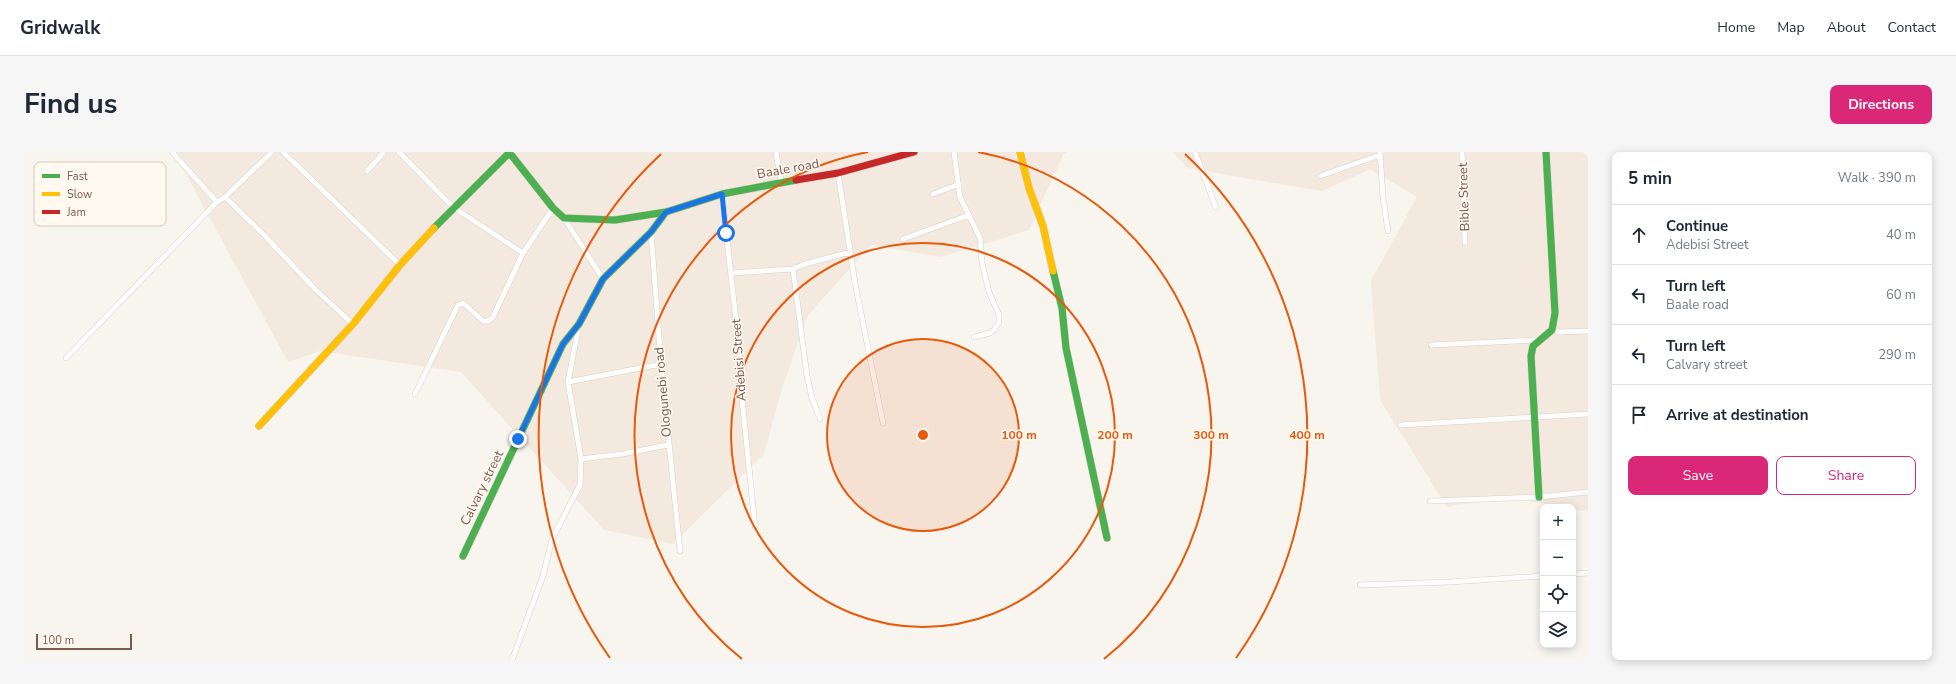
<!DOCTYPE html>
<html lang="en">
<head>
<meta charset="utf-8">
<style>
	:root { --surface:#fff; --page:#f6f6f7; --text:#1f2937; --muted:#747a83; --line:#e0e1e3; --accent:#db2777 }
	body { margin:0; font-family:"Nunito Sans",sans-serif; background:var(--page); color:var(--text) }
	.controls { position:absolute; right:12px; bottom:12px; display:grid; overflow:hidden; border-radius:8px; box-shadow:0 2px 10px #0003 }
	.controls button { width:36px; height:36px; display:grid; place-items:center; padding:0; border:0; border-bottom:1px solid var(--line); background:var(--surface); color:var(--text); font:20px sans-serif }
	.scale { position:absolute; left:12px; bottom:10px; width:96px; box-sizing:border-box; padding-left:4px; border:2px solid #795a4b; border-top:0; font-size:11px; line-height:14px; white-space:nowrap; color:#795a4b; -webkit-text-stroke:3px #fff9f0; paint-order:stroke }
	.stop { position:absolute; width:12px; height:12px; margin:-9px; border:3px solid #1a73e8; border-radius:50%; background:#fff }
	.stop.end { background:#1a73e8; border-color:#fff; box-shadow:0 1px 4px #0008 }
	.list { margin:0; padding:0; list-style:none }
	h2 { display:flex; justify-content:space-between; align-items:center; height:52px; margin:0; padding:0 16px; font-size:17px }
	h2 small { font-size:13px; font-weight:400; color:var(--muted) }
	.list li { display:grid; grid-template-columns:26px 1fr auto; gap:12px; align-items:center; box-sizing:border-box; height:60px; padding:0 16px; border-top:1px solid var(--line) }
	.list b { display:block; font-size:15px; white-space:nowrap }
	.list p { margin:0; font-size:13px; white-space:nowrap; color:var(--muted) }
	.list em { font-size:13px; font-style:normal; color:var(--muted) }
	.actions { display:flex; gap:8px; padding:12px 16px }
	.actions a { flex:1; padding:9px 0; border:1px solid var(--accent); border-radius:8px; text-align:center; font-size:14px; color:var(--accent) }
	.actions .main { background:var(--accent); color:#fff }
	.icon { flex:none; width:22px; height:22px; fill:none; stroke:currentColor; stroke-width:2; stroke-linecap:round; stroke-linejoin:round }
	.map { position:relative; flex:none; width:1564px; height:508px; overflow:hidden; border-radius:8px }
	header { display:flex; align-items:center; gap:24px; box-sizing:border-box; height:56px; padding:0 20px; background:var(--surface); border-bottom:1px solid var(--line) }
	header strong { font-size:19px }
	nav { display:flex; gap:22px; margin-inline-start:auto; font-size:14px }
	.intro { display:flex; align-items:center; justify-content:space-between; box-sizing:border-box; height:96px; padding:0 24px }
	h1 { margin:0; font-size:28px }
	.button { padding:10px 18px; border-radius:8px; background:var(--accent); color:#fff; font-size:14px; font-weight:700 }
	main { display:flex; gap:24px; padding:0 24px }
	aside { flex:1; background:var(--surface); border-radius:8px; box-shadow:0 2px 10px #0003 }
	.map>svg:first-child { display:block }
	.residential { fill:#f4e9de }
	.lines { fill:none; stroke-linecap:round; stroke-linejoin:round }
	.street-casing { stroke:#d8d1cb; stroke-width:6 }
	.fast-casing { stroke:#d8d0c9; stroke-width:8 }
	.slow-casing { stroke:#d8d0c9; stroke-width:8 }
	.jam-casing { stroke:#d8d0c9; stroke-width:8 }
	.street { stroke:#fefdfc; stroke-width:5 }
	.fast { stroke:#4caf50; stroke-width:7 }
	.slow { stroke:#ffc107; stroke-width:7 }
	.jam { stroke:#c62828; stroke-width:7 }
	.route { stroke:#1a73e8; stroke-width:5 }
	.ring { fill:none; stroke:#e8590c; stroke-width:2 }
	.labels { text-anchor:middle; dominant-baseline:central; stroke-width:3; stroke-linejoin:round; paint-order:stroke }
	.street-label { font-size:13px; fill:#795a4b; stroke:#fff9f0 }
	.key { fill:#fff9f0; stroke:#d7c9be; stroke-width:1 }
	.key-label { font-size:11px; fill:#795a4b }
	.centre { fill:#e8590c; stroke:#fff9f0; stroke-width:2 }
	.ring-label { font-size:12px; text-anchor:middle; font-weight:bold; fill:#e8590c; stroke:#fff9f0; stroke-width:3; stroke-linejoin:round; paint-order:stroke }
</style>
</head>
<body>
<header>
<strong>Gridwalk</strong>
<nav><a>Home</a><a>Map</a><a>About</a><a>Contact</a></nav>
</header>
<div class="intro"><h1>Find us</h1><a class="button">Directions</a></div>
<main>
<div class="map">
<svg width="1564" height="508" viewBox="0 0 1564 508">
	<rect width="100%" height="100%" fill="#f8f4ee"/>
	<path class="residential" d="M150 0H1044L1039 3 1005 78 917 105 847 93 784 163 758 236 740 302 649 392 580 378 437 220 296 199 264 210Z
		M1149 0H1564V360L1549 357V355H1536L1481 344 1423 355 1356 248 1347 129 1393 45 1346 17 1298 39 1163 16Z"/>
	<g class="lines">
		<g class="street-casing">
			<path id="street" d="M148 0 193 50
				M259 0 376 113
				M375 0 429 55 499 101
				M752 0 757 30
				M930 0 936 45 956 86 958 111 965 140 975 163V170L970 178 966 181 950 185
				M1171 0 1192 56
				M1356 0 1359 45 1364 79
				M1438 0 1441 91
				M343 19 360 0
				M814 21 831 131 859 271
				M1296 24 1356 3
				M698 42 715 196 718 247 731 374
				M909 42 933 33
				M201 45 240 83 292 138 329 172
				M540 66 579 127
				M627 80 637 212 656 399
				M879 87 945 63
				M769 117 783 224 788 246 796 267
				M707 121 769 117 781 112 826 100
				M1528 178 1534 180 1564 179
				M1407 193 1514 188
				M42 206 193 50 201 45 248 0
				M544 230 637 212
				M391 242 434 153 439 151 459 169H464L469 165 499 101 529 56
				M1376 273 1564 262
				M557 307 598 302 644 293
				M1406 349 1515 345 1564 340
				M1549 422 1564 421
				M1336 433 1426 430 1519 424
				M488 508 519 424 528 387 556 333 557 307 544 230 555 173"/>
		</g>
		<g class="fast-casing">
			<path id="fast" d="M485 0 529 56 540 66 591 68 642 60 698 42 772 28
				M410 76 486 0
				M1029 119 1038 156 1042 196 1083 386
				M1515 345 1507 204 1509 194 1528 178 1531 161 1522 0
				M439 404 539 192 555 172 579 127 627 80 642 60"/>
		</g>
		<g class="slow-casing">
			<path id="slow" d="M996 0 1005 36 1019 74 1029 119
				M235 274 329 172 376 113 410 76"/>
		</g>
		<g class="jam-casing">
			<path id="jam" d="M772 28 814 21 890 0"/>
		</g>
		<use href="#street" class="street"/>
		<use href="#fast" class="fast"/>
		<use href="#slow" class="slow"/>
		<use href="#jam" class="jam"/>
	</g>
	<g class="lines">
		<path class="route" d="M494 287 539 192 555 172 579 127 627 80 642 60 698 42 702 81"/>
	</g>
	<circle cx="899" cy="283" r="96" fill="#e8590c" fill-opacity=".12"/>
	<g class="ring">
		<circle cx="899" cy="283" r="96"/>
		<circle cx="899" cy="283" r="192"/>
		<path d="M718 507A288 288 0 0 1 844 0M954 0A288 288 0 0 1 1080 507"/>
		<path d="M586 506A384 384 0 0 1 637 2M1161 2A384 384 0 0 1 1212 506"/>
	</g>
	<g class="labels">
		<g class="street-label">
			<text transform="translate(764 17) rotate(-10)">Baale road</text>
			<text transform="translate(1440 45) rotate(-92)">Bible Street</text>
			<text transform="translate(715 208) rotate(-94)">Adebisi Street</text>
			<text transform="translate(639 240) rotate(-95)">Ologunebi road</text>
			<text transform="translate(458 336) rotate(-64)">Calvary street</text>
		</g>
	</g>
	<rect x="10" y="10" width="132" height="64" rx="6" class="key"/>
	<rect x="18" y="22" width="18" height="4" fill="#4caf50"/>
	<rect x="18" y="40" width="18" height="4" fill="#ffc107"/>
	<rect x="18" y="58" width="18" height="4" fill="#c62828"/>
	<g class="key-label">
		<text x="43" y="28">Fast</text>
		<text x="43" y="46">Slow</text>
		<text x="43" y="64">Jam</text>
	</g>
	<circle cx="899" cy="283" r="6" class="centre"/>
	<g class="ring-label">
		<text x="995" y="287">100 m</text>
		<text x="1091" y="287">200 m</text>
		<text x="1187" y="287">300 m</text>
		<text x="1283" y="287">400 m</text>
	</g>
</svg>
<div class="controls">
<button>+</button>
<button>−</button>
<button><svg class="icon" aria-label="locate" viewBox="0 0 24 24"><circle cx="12" cy="12" r="6"/><path d="M12 2v4M12 18v4M2 12h4M18 12h4"/></svg></button>
<button><svg class="icon" aria-label="layers" viewBox="0 0 24 24"><path d="M12 4l9 5-9 5-9-5zM3 14l9 5 9-5"/></svg></button>
</div>
<div class="scale">100 m</div>
<div class="stop" style="left:702px;top:81px"></div>
<div class="stop end" style="left:494px;top:287px"></div>
</div>
<aside>
<h2>5 min<small>Walk · 390 m</small></h2>
<ul class="list">
<li><svg class="icon" aria-label="ahead" viewBox="0 0 24 24"><path d="M12 20V5M6 11l6-6 6 6"/></svg><div><b>Continue</b><p>Adebisi Street</p></div><em>40 m</em></li>
<li><svg class="icon" aria-label="left" viewBox="0 0 24 24"><path d="M17 20v-9H6M10 6l-5 5 5 5"/></svg><div><b>Turn left</b><p>Baale road</p></div><em>60 m</em></li>
<li><svg class="icon" aria-label="left" viewBox="0 0 24 24"><path d="M17 20v-9H6M10 6l-5 5 5 5"/></svg><div><b>Turn left</b><p>Calvary street</p></div><em>290 m</em></li>
<li><svg class="icon" aria-label="arrive" viewBox="0 0 24 24"><path d="M6 21V4h12l-3 4 3 4H6"/></svg><div><b>Arrive at destination</b></div></li>
</ul>
<div class="actions"><a class="main">Save</a><a>Share</a></div>
</aside>
</main>
</body>
</html>
